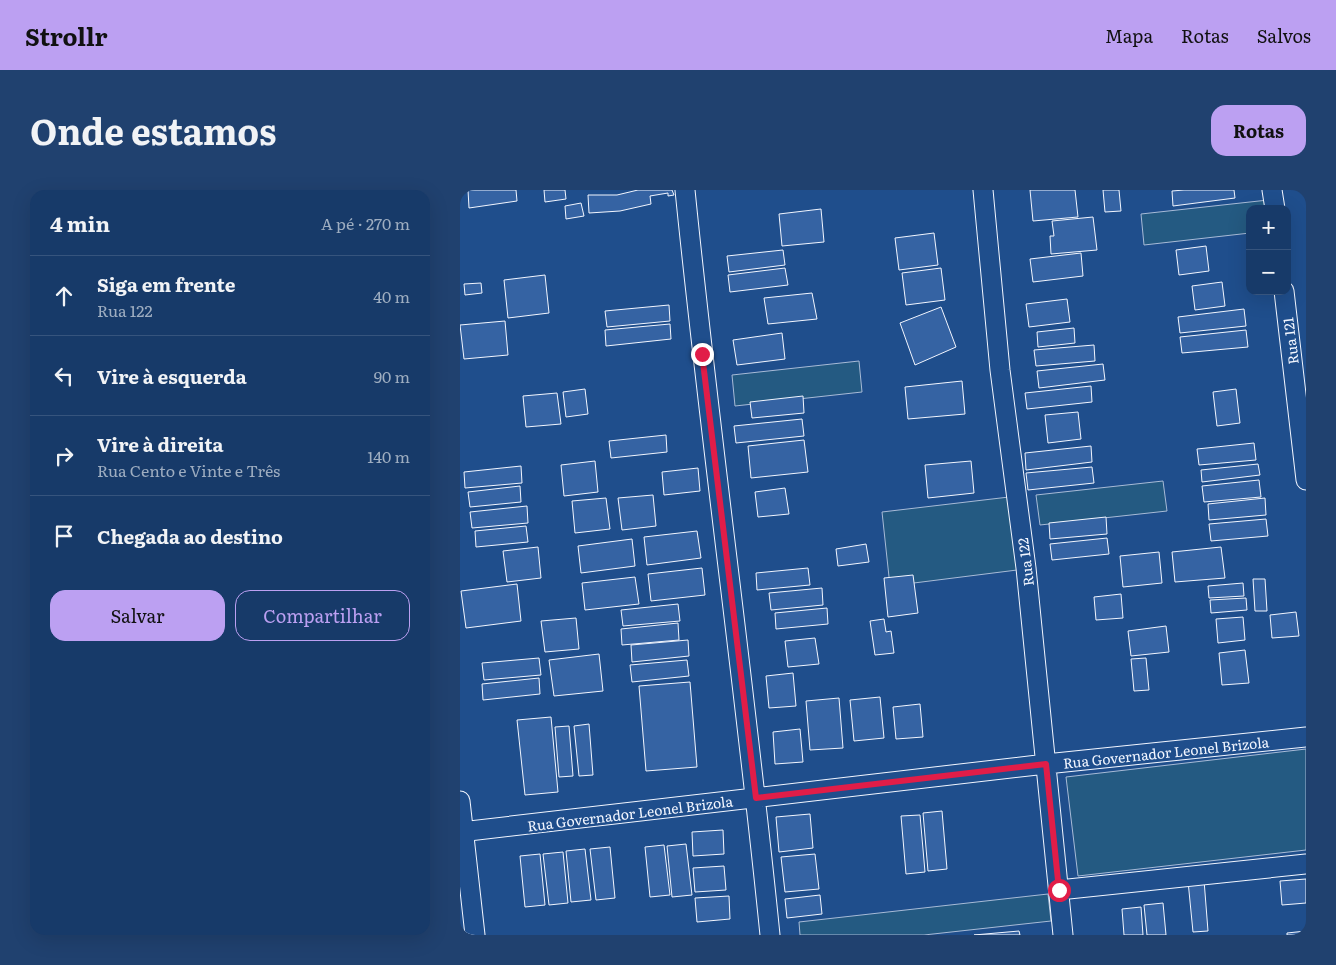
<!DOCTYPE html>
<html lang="pt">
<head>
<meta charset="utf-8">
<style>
	:root { --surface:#173a69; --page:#20416f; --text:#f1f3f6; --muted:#9eadc0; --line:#36547d; --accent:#bca0f2 }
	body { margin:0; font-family:Literata,serif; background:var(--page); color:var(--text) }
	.controls { position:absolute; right:15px; top:15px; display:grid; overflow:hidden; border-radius:10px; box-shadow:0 5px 20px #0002 }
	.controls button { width:45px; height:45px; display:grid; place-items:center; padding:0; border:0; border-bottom:1px solid var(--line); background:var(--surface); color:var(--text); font:25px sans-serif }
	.stop { position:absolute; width:15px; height:15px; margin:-11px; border:4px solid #e11d48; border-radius:50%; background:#fff }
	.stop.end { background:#e11d48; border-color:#fff; box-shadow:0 1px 5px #0008 }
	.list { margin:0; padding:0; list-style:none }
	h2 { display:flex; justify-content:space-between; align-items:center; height:65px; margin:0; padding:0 20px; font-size:21px }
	h2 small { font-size:16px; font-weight:400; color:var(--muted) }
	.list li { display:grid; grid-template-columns:32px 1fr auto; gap:15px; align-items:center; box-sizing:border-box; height:80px; padding:0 20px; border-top:1px solid var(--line) }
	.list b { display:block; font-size:19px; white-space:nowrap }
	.list p { margin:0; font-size:16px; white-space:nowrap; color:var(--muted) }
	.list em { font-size:16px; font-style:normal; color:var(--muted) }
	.actions { display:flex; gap:10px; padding:15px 20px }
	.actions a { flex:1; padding:11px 0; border:1px solid var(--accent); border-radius:15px; text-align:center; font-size:18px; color:var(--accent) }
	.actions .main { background:var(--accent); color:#111 }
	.icon { flex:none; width:28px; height:28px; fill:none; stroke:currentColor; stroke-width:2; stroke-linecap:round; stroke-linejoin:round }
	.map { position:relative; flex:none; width:846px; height:745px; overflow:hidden; border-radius:15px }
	header { display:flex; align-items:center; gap:30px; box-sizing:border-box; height:70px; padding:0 25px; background:var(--accent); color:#111 }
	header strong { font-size:24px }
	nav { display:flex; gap:28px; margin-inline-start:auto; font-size:18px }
	.intro { display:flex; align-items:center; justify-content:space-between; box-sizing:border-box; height:120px; padding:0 30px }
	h1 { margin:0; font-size:35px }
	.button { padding:12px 22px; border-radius:15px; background:var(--accent); color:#111; font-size:18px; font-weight:700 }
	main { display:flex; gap:30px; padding:0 30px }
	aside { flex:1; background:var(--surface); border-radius:15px; box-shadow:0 5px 20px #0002 }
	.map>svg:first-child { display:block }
	.green { fill:#245a82; stroke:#a8bbd7 }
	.building { fill:#3563a3; stroke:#f2f6ff }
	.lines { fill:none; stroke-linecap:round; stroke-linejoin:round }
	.street-casing { stroke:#f2f6ff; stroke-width:21 }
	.street { stroke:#1f4e8c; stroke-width:19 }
	.route { stroke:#e11d48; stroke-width:6 }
	.labels { text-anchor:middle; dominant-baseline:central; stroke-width:4; stroke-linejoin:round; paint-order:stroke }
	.street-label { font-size:14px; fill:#f2f6ff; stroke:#1f4e8c }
</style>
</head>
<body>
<header>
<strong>Strollr</strong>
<nav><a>Mapa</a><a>Rotas</a><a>Salvos</a></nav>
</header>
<div class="intro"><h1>Onde estamos</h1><a class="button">Rotas</a></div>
<main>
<aside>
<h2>4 min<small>A pé · 270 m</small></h2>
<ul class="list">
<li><svg class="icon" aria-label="ahead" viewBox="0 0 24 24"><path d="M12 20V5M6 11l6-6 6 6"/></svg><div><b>Siga em frente</b><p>Rua 122</p></div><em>40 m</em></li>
<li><svg class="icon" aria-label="left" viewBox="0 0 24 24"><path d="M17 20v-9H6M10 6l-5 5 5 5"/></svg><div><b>Vire à esquerda</b></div><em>90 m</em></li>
<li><svg class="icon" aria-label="right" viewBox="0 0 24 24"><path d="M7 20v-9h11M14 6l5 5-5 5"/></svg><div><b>Vire à direita</b><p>Rua Cento e Vinte e Três</p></div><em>140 m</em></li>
<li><svg class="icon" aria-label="arrive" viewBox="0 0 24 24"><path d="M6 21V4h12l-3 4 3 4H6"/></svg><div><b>Chegada ao destino</b></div></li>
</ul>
<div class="actions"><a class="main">Salvar</a><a>Compartilhar</a></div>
</aside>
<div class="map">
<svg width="846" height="745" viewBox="0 0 846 745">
	<rect width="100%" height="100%" fill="#1f4e8c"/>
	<path class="green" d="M808 10 809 19H790V43L684 55 681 24Z
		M399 171 402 202 275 216 272 185Z
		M703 291 707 321 580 335 576 305Z
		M549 307 557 380 430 396 422 322Z
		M846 559V660L618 686 606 587Z
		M588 704 591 731 464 745H340L339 732Z"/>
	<path class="building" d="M8 0H56L57 11 9 18Z
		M84 0H105L106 9 85 12Z
		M178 0H212L214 5 208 6V3L190 6 191 14 160 21 129 23 128 5H157Z
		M570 0H615L618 27 573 31Z
		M643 0H659L661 21 645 22Z
		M724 0H774L775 8 713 16 712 1Z
		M121 13 124 26 106 29 105 16Z
		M361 19 364 52 322 56 319 24Z
		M633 27 637 60 591 64 590 46H594L592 31Z
		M474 43 478 75 439 80 435 48Z
		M746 56 749 81 719 85 716 60Z
		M323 60 325 75 269 82 267 66Z
		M621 63 623 86 573 92 570 69Z
		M325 78 328 95 270 102 268 85Z
		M481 78 485 110 446 115 442 83Z
		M85 85 89 123 48 128 44 90Z
		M762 92 765 116 735 120 732 96Z
		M21 93 22 103 5 105 4 94Z
		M352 103 357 129 308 134 304 108Z
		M607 109 610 132 569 137 566 114Z
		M209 115 210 131 147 137 145 121Z
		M481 117 496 157 455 175 440 133Z
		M784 119 786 136 720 143 718 127Z
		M45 131 48 165 4 169 0 135Z
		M210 134 211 149 146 156 145 140Z
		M614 138 615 153 578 157 577 142Z
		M786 140 788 157 722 163 720 147Z
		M322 143 325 169 277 175 273 150Z
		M634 155 635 171 576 176 574 160Z
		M643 174 645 190 579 198 577 181Z
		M502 191 505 224 448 229 445 197Z
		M631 196 632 212 567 219 565 203Z
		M125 199 128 224 106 227 103 202Z
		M776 199 780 233 757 236 753 202Z
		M97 203 101 234 66 237 63 206Z
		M343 206 344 223 292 228 290 212Z
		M618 222 621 249 588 253 585 225Z
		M342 229 344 246 276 253 274 236Z
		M206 245 207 262 151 268 149 251Z
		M344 250 348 282 291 288 288 256Z
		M794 253 796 270 739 275 737 259Z
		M631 256 632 272 566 280 565 263Z
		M135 271 138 302 104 306 101 275Z
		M511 271 514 303 468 308 465 275Z
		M798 274 800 285 742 292 741 280Z
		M61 276 62 293 5 298 4 282Z
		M632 277 634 293 568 300 566 283Z
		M238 278 240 301 204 305 202 282Z
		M799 290 801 307 744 312 742 296Z
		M60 296 61 312 10 317 8 302Z
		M325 298 329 324 298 327 295 302Z
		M193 305 196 336 162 340 158 308Z
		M146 308 150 339 115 343 112 311Z
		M805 308 806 325 749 330 748 314Z
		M67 316 68 333 12 338 10 322Z
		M646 327 647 344 590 349 589 333Z
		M806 329 808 346 751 351 749 334Z
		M66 336 68 352 16 357 15 341Z
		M237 341 241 368 187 375 184 347Z
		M647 348 649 364 592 370 590 354Z
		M172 349 175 376 121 383 118 356Z
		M406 354 409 372 378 376 376 359Z
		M78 357 81 388 47 392 43 361Z
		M761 357 765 388 715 392 712 362Z
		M699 362 702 393 663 397 660 366Z
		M242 378 245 405 191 411 188 384Z
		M348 378 350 395 297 400 296 383Z
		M453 385 458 423 428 427 424 388Z
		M175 387 179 414 125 420 122 393Z
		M793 389H805L807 421H795Z
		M783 393 784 406 749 408 748 396Z
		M57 394 61 431 6 438 1 401Z
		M362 398 363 415 311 420 309 403Z
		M661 404 663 428 636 430 634 407Z
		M786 408 787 420 751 423 750 410Z
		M218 414 220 431 163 436 161 420Z
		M367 418 368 434 316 439 315 423Z
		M836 422 839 446 812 448 810 425Z
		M783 427 785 450 758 453 756 429Z
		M116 428 119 459 85 462 81 431Z
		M424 429 426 442 431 441 434 463 415 465 410 431Z
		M218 433 219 450 162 455 161 439Z
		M706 436 709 462 671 466 668 441Z
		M355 448 359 474 328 477 325 451Z
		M228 450 229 466 172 472 171 455Z
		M785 460 789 493 762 495 759 463Z
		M139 464 143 501 94 506 89 470Z
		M79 468 81 485 24 490 22 473Z
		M686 468 689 500 674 501 671 469Z
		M227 470 229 486 172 492 170 475Z
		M333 483 336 516 309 518 306 486Z
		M79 488 80 504 23 510 22 494Z
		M230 492 237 577 186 581 179 496Z
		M420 507 424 548 394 551 390 510Z
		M379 508 383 558 350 560 346 511Z
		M460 514 463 547 436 549 433 517Z
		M91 527 98 602 65 605 57 530Z
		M129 534 133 585 119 586 114 536Z
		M109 536 113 586 99 587 95 537Z
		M340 539 343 572 315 574 313 542Z
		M482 621 487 679 468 681 463 623Z
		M350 624 353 658 319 662 316 627Z
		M460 625 465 682 446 684 441 626Z
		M263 640 264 664 233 666 232 642Z
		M226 654 232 705 212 707 207 656Z
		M204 655 210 705 190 707 185 657Z
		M150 657 155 708 136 710 130 659Z
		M125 659 131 710 111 712 106 661Z
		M103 662 108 713 89 715 83 664Z
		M80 664 85 715 65 717 60 666Z
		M355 664 359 699 325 702 321 667Z
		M264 676 266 700 235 702 233 678Z
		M846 689V713L822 715 820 691Z
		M744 690 748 741 733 742 728 691Z
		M360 705 362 724 327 728 325 709Z
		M269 706 270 729 237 732 235 708Z
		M703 713 706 745H687L684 715Z
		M681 717 683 745H664L662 719Z
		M559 741 560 745H514Z
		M846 741V745H827V743Z"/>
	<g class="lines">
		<g class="street-casing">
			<path id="street" d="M225 0C250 249 285 496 310 745
				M523 0 540 180 566 378 603 745
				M812 0 815 19
				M824 101 846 290
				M0 611 15 745
				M0 642 586 574 846 547
				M599 700 846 674"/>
		</g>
		<use href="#street" class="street"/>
	</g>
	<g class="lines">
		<path class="route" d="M242 164 296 608 586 574 599 700"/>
	</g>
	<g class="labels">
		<g class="street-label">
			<text transform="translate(830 151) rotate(-97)">Rua 121</text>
			<text transform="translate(565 372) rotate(-97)">Rua 122</text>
			<text transform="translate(706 562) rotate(-6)">Rua Governador Leonel Brizola</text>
			<text transform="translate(170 623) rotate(-7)">Rua Governador Leonel Brizola</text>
		</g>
	</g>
</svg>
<div class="controls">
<button>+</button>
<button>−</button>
</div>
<div class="stop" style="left:599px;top:700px"></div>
<div class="stop end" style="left:242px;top:164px"></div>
</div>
</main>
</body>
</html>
